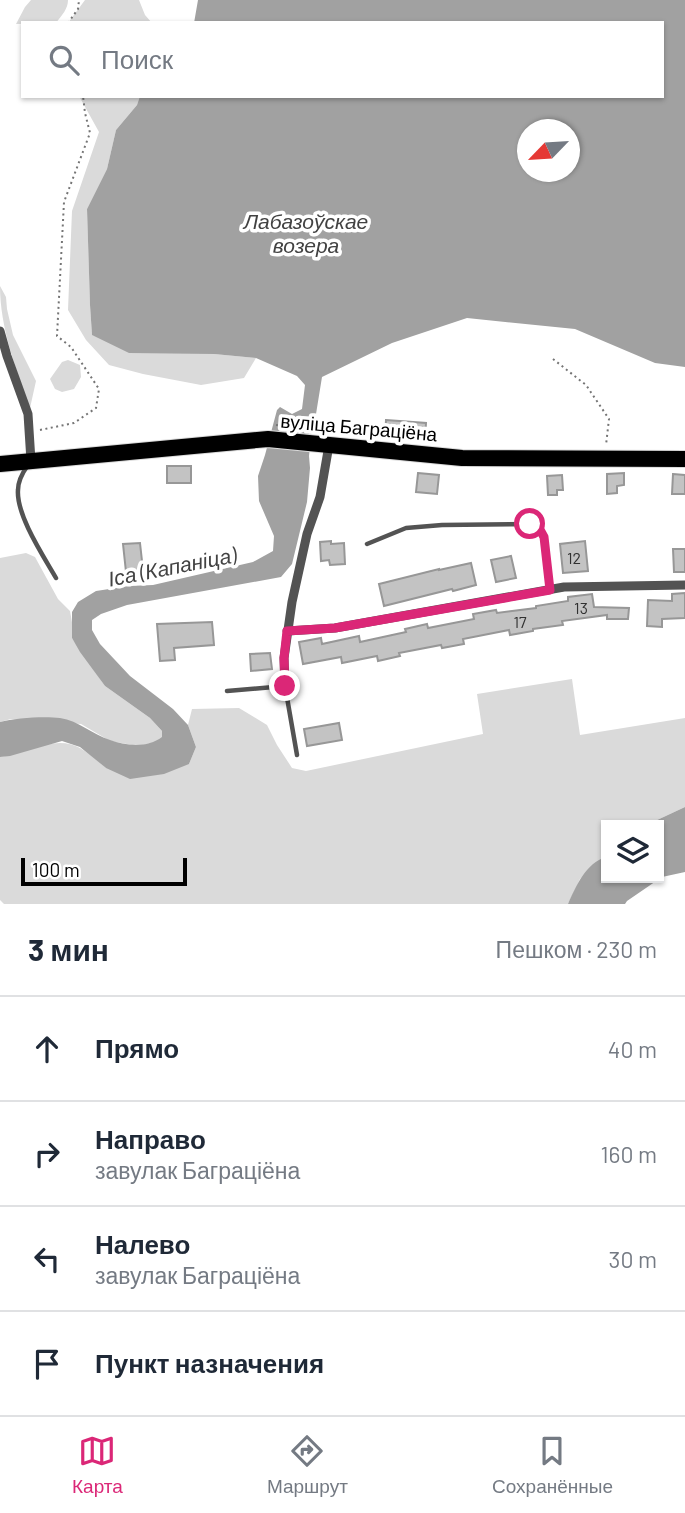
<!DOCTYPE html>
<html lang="ru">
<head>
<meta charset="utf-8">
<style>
	:root { --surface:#fff; --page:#f6f6f7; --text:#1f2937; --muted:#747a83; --line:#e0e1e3; --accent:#db2777 }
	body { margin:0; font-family:Barlow,sans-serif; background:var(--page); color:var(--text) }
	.controls { position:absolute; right:21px; bottom:21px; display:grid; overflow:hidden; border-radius:0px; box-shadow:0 2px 5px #0004 }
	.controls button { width:63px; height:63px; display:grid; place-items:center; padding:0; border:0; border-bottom:2px solid var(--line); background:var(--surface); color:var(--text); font:35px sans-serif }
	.compass { position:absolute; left:517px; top:119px; width:63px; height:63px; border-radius:50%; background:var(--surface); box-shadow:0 2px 5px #0004; rotate:245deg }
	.scale { position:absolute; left:21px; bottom:18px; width:166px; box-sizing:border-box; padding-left:7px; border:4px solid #000; border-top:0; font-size:19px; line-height:24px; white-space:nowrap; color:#000; -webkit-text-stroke:5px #fff; paint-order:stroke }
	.stop { position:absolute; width:21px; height:21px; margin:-16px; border:5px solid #db2777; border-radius:50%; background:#fff }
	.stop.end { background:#db2777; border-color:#fff; box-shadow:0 2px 7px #0008 }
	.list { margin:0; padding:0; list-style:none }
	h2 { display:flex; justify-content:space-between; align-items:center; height:91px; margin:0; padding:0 28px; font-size:30px }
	h2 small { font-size:23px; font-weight:400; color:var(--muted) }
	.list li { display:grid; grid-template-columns:46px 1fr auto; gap:21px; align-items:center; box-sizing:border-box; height:105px; padding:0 28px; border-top:2px solid var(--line) }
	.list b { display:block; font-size:26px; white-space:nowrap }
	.list p { margin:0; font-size:23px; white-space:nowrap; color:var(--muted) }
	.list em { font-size:23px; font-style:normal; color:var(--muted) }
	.icon { flex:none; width:38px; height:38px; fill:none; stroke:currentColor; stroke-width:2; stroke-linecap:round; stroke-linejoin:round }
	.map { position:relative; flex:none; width:685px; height:904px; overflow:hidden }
	.search { position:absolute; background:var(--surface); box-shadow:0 2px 5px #0004; left:21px; right:21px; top:21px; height:77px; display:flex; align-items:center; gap:18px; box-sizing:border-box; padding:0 24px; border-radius:0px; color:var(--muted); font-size:26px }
	.sheet { height:511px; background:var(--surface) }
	nav { display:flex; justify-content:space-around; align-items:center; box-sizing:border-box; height:98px; border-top:2px solid var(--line); background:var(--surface); font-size:19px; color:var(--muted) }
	nav a { display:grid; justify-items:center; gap:4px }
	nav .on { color:var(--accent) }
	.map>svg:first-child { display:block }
	.green { fill:#dadada }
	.water { fill:#a1a1a1; fill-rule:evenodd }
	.building { fill:#c3c3c3; stroke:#979797; stroke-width:2 }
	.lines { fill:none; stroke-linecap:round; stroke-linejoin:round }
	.highway-casing { stroke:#dbdbdb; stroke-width:18 }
	.path { stroke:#757575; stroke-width:2; stroke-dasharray:2 3.5; stroke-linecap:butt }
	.lane { stroke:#535353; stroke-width:4.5 }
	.street { stroke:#535353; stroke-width:9 }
	.highway { stroke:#000; stroke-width:16 }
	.route { stroke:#db2777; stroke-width:9 }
	.labels { text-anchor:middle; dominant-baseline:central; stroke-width:7; stroke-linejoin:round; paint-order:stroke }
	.number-label { font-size:16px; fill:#313131 }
	.street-label { font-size:19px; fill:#000; stroke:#fff }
	.water-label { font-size:21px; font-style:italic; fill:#424242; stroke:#fff }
</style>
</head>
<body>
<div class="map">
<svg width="685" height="904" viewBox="0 0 685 904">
	<rect width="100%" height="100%" fill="#fff"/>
	<path class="green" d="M31 0H68C68 9 62 15 56 23L16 24 25 7Z
		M85 0H139L145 15 152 23H68Z
		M79 96H140L137 105 116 130 107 169 87 209 90 305 92 335 214 354 256 358 244 378 201 385 143 374 109 365 86 340 68 310 72 211 99 132Z
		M0 286 6 297 7 309 13 335 36 381 30 408C16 369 0 328 0 286Z
		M68 360 80 365 81 377 74 389 62 392 55 389 50 379 62 362Z
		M26 553 35 557 58 599 70 611 73 628 72 638 105 686 150 718 162 731V738L156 742 138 746 110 741 81 724 11 719 0 722V558Z
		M572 679 580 735 685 718V807L655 821 649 825H606V857L580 879 568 904H4L0 900V757C26 754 55 734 80 748 89 753 98 761 106 768L189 764 196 747 188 725 192 709 239 708 267 725 277 745 292 768 306 771 483 734 477 694Z"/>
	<path class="water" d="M198 0H685V367L655 363 575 329 467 318 392 343 322 377 316 414 313 420 309 456 310 468 307 502 292 564 281 577 127 605 101 614 92 620V630L100 644 130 676 173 709 188 725 196 747 189 764 164 774 130 779 106 768 80 747 62 741 10 756 0 757V722C15 718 44 716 60 718 79 721 92 734 110 740 126 746 148 748 162 737V731L150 718 105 686 80 652 72 638V612L78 602 96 591 129 586 153 585 253 562 273 551 274 536 259 501 258 476 265 455 277 410 280 407 292 414 302 409 305 385 297 376 256 358 214 354 129 353 92 335 90 305 87 209 107 169 116 130 137 105 140 96H662V23H194ZM528 130H570V172H528Z
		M685 807V872L662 877 627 901 625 904H568C576 886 586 863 606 857V878H659V825H649L655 821Z"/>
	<path class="building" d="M386 420 426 423 425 440 385 437Z
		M167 466H191V483H167Z
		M418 473 439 475 437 494 416 492Z
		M624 473V485L617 486V493L607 494V474Z
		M673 474 685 475V494H672Z
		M562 475 563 490H557V495H548L547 476Z
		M331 541V544L344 543 345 564 330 565 329 560 321 561 320 542Z
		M585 541 588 571 563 573 560 544Z
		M140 543 143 570 126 572 123 544Z
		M673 549H685V572H674Z
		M511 556 516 578 496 582 491 560Z
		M471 563 476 585 453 591 452 589 384 606 379 584 439 569V570Z
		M685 593V618L662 619V627L647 626 648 600 672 601V594Z
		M592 594 594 607 629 608 628 619H607V615L562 621 563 625 533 629V631L510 635 509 630 463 639 464 644 442 648 441 645 399 653 400 656 378 661 377 656 342 663 341 657 303 664 299 642 321 638 322 644 359 636 360 642 406 632 405 629 427 624 428 628 474 619 473 614 496 610 497 613 536 608V606L568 601V597Z
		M212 622 214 645 174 648 175 660 160 661 157 624Z
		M270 653 272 669 251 671 250 654Z
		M339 723 342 740 307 746 304 729Z"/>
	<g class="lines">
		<g class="highway-casing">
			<path id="highway" d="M0 464 268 439 462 458 685 459"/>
		</g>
		<path class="path" d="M68 23 78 9 79 0
			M553 359 586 385 609 419 606 445
			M276 425 315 429
			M40 430 74 423 96 408 99 389 71 347 57 336 64 202 90 133 85 113 83 96"/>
		<path class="lane" d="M28 465C23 472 18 481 18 490 16 515 44 557 56 578
			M367 544 406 528 442 525 530 524 539 528 544 536 550 589
			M227 691 285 686 297 755"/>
		<path class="street" d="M0 331 7 356 28 414 31 461
			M287 631 335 628 564 587 685 585
			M285 686 284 658 292 602 307 534 320 497 329 445"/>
		<use href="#highway" class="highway"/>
	</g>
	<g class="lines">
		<path class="route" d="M285 686 284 658 287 631 335 628 550 590 544 537 539 528 530 524"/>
	</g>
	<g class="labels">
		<g class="number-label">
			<text x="574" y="557">12</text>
			<text x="581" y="607">13</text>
			<text x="520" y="621">17</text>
		</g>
		<g class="street-label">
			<text transform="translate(359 427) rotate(5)">вуліца Баграціёна</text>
		</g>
		<g class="water-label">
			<text x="306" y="220">Лабазоўскае<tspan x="306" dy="24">возера</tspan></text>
			<text transform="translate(172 566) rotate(-11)">Іса (Капаніца)</text>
		</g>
	</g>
</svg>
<div class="controls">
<button><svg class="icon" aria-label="layers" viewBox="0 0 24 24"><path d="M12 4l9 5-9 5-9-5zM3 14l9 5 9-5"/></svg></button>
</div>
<svg class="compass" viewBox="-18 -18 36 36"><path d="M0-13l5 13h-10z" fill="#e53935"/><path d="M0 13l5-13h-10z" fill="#747a83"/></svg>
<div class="scale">100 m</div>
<div class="stop" style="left:530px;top:524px"></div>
<div class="stop end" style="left:285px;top:686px"></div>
<div class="search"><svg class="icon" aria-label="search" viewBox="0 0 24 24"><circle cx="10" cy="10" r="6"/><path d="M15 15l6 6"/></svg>Поиск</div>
</div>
<section class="sheet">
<h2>3 мин<small>Пешком · 230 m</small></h2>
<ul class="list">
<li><svg class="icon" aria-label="ahead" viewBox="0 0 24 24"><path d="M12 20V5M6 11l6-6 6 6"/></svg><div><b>Прямо</b></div><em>40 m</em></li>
<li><svg class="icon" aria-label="right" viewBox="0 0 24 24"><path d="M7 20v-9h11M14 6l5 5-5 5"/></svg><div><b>Направо</b><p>завулак Баграціёна</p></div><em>160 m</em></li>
<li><svg class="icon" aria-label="left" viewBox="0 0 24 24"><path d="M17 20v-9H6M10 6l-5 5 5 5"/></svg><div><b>Налево</b><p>завулак Баграціёна</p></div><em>30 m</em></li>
<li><svg class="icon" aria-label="arrive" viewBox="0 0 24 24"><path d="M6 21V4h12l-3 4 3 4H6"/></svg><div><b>Пункт назначения</b></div></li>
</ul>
</section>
<nav>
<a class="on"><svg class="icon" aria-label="map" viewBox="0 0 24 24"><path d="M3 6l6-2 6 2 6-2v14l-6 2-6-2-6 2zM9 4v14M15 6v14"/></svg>Карта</a>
<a><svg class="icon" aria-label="directions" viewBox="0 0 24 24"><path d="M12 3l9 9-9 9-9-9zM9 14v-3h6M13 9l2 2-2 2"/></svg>Маршрут</a>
<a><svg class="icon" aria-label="saved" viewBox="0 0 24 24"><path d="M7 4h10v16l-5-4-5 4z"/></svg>Сохранённые</a>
</nav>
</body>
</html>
